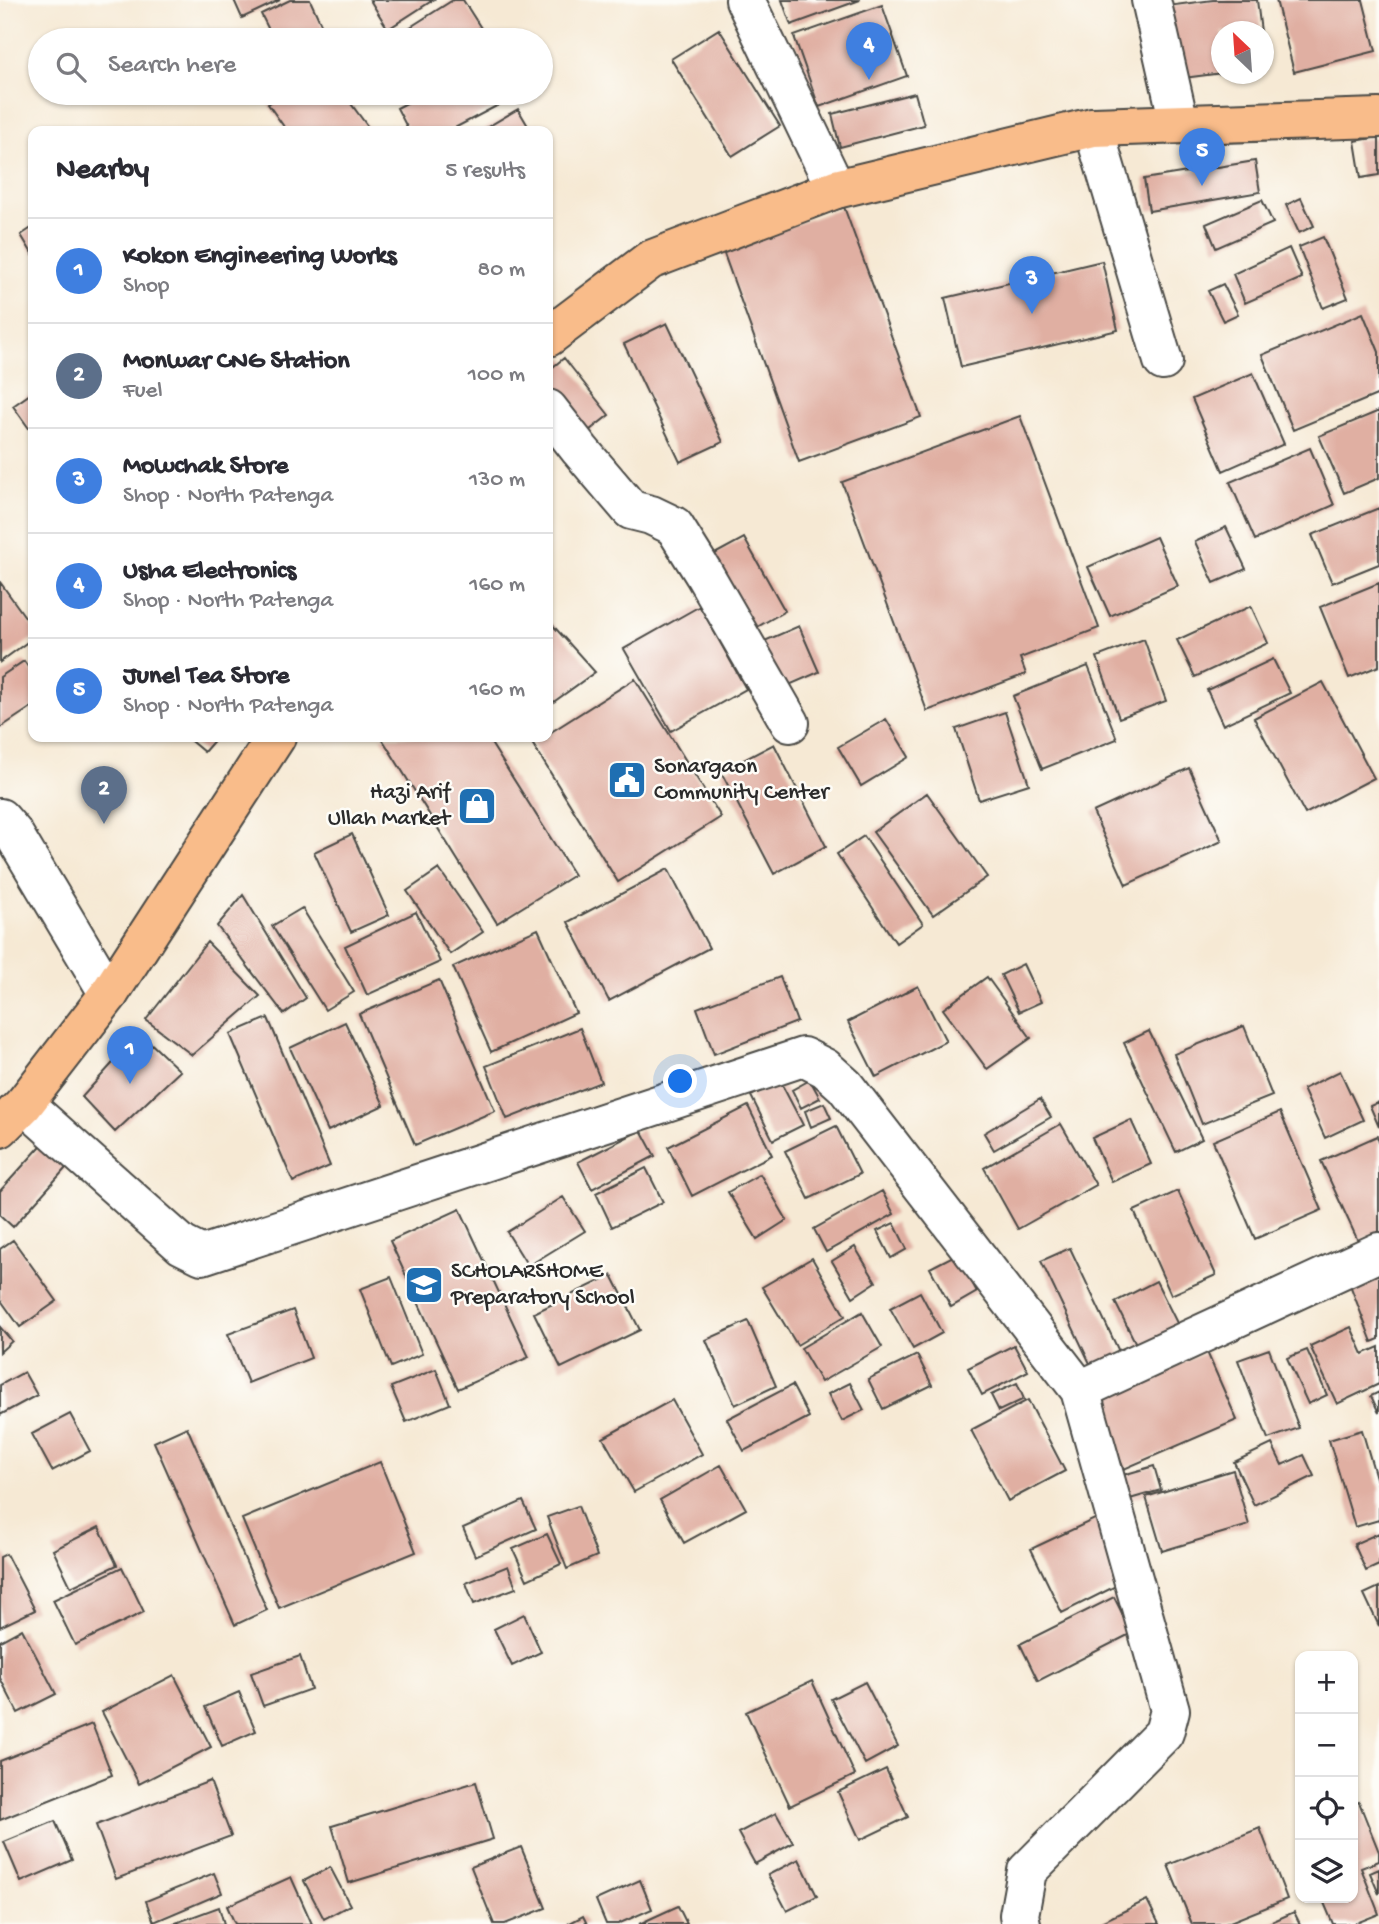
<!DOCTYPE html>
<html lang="en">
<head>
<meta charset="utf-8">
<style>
	:root { --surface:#fff; --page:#f7f7f7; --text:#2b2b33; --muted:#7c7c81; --line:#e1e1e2; --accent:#1f6fb2 }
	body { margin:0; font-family:"Gochi Hand",sans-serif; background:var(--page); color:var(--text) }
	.controls { position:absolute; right:21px; bottom:21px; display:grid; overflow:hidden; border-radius:14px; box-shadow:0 2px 5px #0004 }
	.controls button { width:63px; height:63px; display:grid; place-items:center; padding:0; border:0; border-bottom:2px solid var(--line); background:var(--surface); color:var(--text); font:35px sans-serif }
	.compass { position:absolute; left:1211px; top:21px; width:63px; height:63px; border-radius:50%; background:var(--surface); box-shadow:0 2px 5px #0004; rotate:335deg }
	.you { position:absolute; left:681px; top:1082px; width:24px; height:24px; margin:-18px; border:5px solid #fff; border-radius:50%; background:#1a73e8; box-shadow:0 0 0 10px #1a73e833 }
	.badge { display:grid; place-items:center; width:46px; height:46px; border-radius:50%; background:var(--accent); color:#fff; font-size:23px; font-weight:700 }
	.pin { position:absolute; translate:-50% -58px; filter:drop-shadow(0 2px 4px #0008) }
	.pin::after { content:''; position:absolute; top:37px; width:24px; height:21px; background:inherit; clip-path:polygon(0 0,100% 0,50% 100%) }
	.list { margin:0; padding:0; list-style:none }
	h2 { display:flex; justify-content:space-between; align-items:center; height:91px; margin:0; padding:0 28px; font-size:30px }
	h2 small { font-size:23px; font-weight:400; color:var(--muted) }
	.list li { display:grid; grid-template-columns:46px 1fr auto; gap:21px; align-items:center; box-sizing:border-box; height:105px; padding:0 28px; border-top:2px solid var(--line) }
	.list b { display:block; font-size:26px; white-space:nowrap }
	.list p { margin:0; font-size:23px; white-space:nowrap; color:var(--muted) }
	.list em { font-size:23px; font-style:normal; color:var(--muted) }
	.icon { flex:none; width:38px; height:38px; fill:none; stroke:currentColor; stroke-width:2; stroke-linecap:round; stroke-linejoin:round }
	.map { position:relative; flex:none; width:1379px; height:1924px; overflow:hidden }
	.search { position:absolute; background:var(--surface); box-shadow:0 2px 5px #0004; left:28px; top:28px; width:525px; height:77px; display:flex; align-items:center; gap:18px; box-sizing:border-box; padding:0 24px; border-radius:38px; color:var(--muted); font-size:26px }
	.panel { position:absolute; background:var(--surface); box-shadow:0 2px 5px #0004; left:28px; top:126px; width:525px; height:616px; border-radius:14px }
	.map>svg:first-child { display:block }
	.building { fill:#e0afa2 }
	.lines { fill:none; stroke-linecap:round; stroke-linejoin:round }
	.minor-casing { stroke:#494844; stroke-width:42 }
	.trunk-casing { stroke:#494844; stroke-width:42 }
	.minor { stroke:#fff; stroke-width:38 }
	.trunk { stroke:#f9bc8a; stroke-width:38 }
	.labels { text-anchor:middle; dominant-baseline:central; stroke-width:5; stroke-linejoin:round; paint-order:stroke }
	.poi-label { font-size:23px; fill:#2b2b2b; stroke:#fdfcf7; text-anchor:start }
</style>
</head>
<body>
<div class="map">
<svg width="1379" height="1924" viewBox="0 0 1379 1924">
	<rect width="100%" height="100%" fill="#fdfcf7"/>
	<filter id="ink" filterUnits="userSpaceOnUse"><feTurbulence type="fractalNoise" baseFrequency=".0143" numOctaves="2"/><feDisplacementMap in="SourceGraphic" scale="14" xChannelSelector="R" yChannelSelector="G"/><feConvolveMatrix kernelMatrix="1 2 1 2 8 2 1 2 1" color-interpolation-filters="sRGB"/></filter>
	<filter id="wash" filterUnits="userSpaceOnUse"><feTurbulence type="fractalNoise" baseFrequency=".00686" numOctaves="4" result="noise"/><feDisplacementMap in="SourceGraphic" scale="28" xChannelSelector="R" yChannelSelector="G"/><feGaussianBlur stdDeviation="1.57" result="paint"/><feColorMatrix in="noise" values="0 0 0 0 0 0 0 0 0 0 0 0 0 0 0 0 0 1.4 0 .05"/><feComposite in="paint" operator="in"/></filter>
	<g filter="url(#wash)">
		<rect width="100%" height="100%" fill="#f6e9d4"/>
		<g id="blocks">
			<path class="building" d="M234 0H280L242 18Z
				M290 0H310L327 37 321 40H274L261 14Z
				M370 0H433L388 29Z
				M453 0H463L486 36 480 40H390Z
				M782 0H860L791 25Z
				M1213 0H1257L1261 32H1222V73L1176 79 1167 6Z
				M1276 0H1363L1376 51 1294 72Z
				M882 5 907 76 819 107 794 36Z
				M719 29 780 126 732 156 671 59Z
				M284 93H343L371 131H287L268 104Z
				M426 93H504L508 100 449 131H409L397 108Z
				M915 93 924 125 840 147 832 114Z
				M518 109 531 131H481Z
				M1379 137V175L1361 178 1355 141Z
				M1255 161 1260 192 1149 211 1144 179Z
				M1301 198 1314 226 1299 233 1286 205Z
				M1262 200 1273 223 1216 248 1206 224Z
				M844 207 921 417 799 462 723 251Z
				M33 227V255L21 235Z
				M1323 237 1348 298 1323 308 1299 247Z
				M1289 248 1302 278 1245 303 1233 274Z
				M1102 261 1118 330 961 367 945 298Z
				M1223 284 1238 314 1223 321 1208 291Z
				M1363 313 1379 352V394L1293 430 1262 355Z
				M667 323 723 442 680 462 624 344Z
				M564 358 609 415 576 441 548 405V371Z
				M1253 373 1284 444 1223 471 1192 399Z
				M33 392V434L13 406Z
				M1379 411V478L1344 493 1319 436Z
				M1020 416 1099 628 1020 658 1026 674 927 711 842 482Z
				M1310 448 1334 505 1255 540 1230 482Z
				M1379 508V564L1332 583 1312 535Z
				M1226 527 1246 569 1214 583 1195 542Z
				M1156 537 1178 586 1110 616 1088 567Z
				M744 538 785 611 752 630 711 556Z
				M0 582 33 628V638L0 662Z
				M1379 583V666L1349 678 1320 607Z
				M700 606 746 689 671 731 624 649Z
				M1251 606 1268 643 1195 677 1177 640Z
				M548 620 595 672 548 706Z
				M799 626 819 672 773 692 753 646Z
				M1144 639 1166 701 1119 718 1097 657Z
				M1273 659 1290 693 1223 725 1207 690Z
				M24 661 33 674V706L0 728V677Z
				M1088 666 1117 739 1042 769 1013 696Z
				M635 679 721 817 618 882 532 743 543 737H548V734Z
				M1323 682 1374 778 1305 814 1254 718Z
				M1005 712 1029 784 979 800 956 729Z
				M886 719 909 757 861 786 838 747Z
				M186 737H217L204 752Z
				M381 737H487L574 875 497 923Z
				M774 744 826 846 774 874 721 772Z
				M1189 768 1222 841 1126 885 1093 812Z
				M927 793 987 877 933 915 873 832Z
				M352 834 389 915 351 932 314 852Z
				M864 836 923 924 896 943 837 854Z
				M439 869 483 932 450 954 407 891Z
				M668 869 709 948 609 1001 568 922Z
				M243 895 306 998 284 1014 217 926Z
				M302 908 354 992 325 1010 272 926Z
				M416 912 440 962 367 995 345 946Z
				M538 929 576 1013 491 1052 453 967Z
				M207 942 260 996 192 1055 146 1020Z
				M1023 964 1041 1002 1019 1012 1001 975Z
				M780 977 797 1022 714 1054 697 1008Z
				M987 977 1031 1038 987 1069 943 1009Z
				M439 980 495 1111 415 1145 359 1014Z
				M918 986 946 1041 876 1077 848 1022Z
				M268 1018 330 1166 293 1182 230 1034Z
				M345 1022 384 1105 328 1131 290 1048Z
				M1244 1026 1272 1096 1202 1124 1174 1054Z
				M580 1028 601 1082 507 1119 486 1066Z
				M1149 1031 1202 1139 1176 1152 1124 1043Z
				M140 1033 180 1071 115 1132 82 1097Z
				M1340 1071 1363 1120 1325 1138 1303 1089Z
				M810 1080 820 1098 801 1108 792 1090Z
				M780 1081 803 1125 773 1140 751 1096Z
				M1040 1099 1051 1117 994 1150 984 1133Z
				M1379 1102V1127L1370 1106Z
				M824 1103 831 1118 811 1127 805 1111Z
				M748 1106 772 1155 692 1196 668 1147Z
				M1280 1112 1322 1210 1255 1239 1213 1141Z
				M1131 1120 1151 1164 1112 1182 1092 1138Z
				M1061 1124 1096 1185 1018 1229 984 1168Z
				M836 1126 860 1174 809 1199 785 1151Z
				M641 1130 655 1156 592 1189 578 1162Z
				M1377 1136 1379 1142V1232L1358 1241 1321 1161Z
				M49 1137 74 1159 13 1227 0 1215V1191Z
				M646 1168 663 1202 612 1227 596 1193Z
				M760 1174 787 1220 757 1239 728 1192Z
				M882 1191 894 1214 826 1252 814 1229Z
				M1178 1191 1216 1275 1171 1295 1134 1211Z
				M563 1197 585 1231 528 1266 507 1232Z
				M460 1209 529 1357 458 1389 390 1241Z
				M894 1223 907 1249 891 1258 877 1231Z
				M13 1240 57 1301 20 1327 0 1299V1249Z
				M855 1247 876 1282 853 1297 832 1261Z
				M1070 1248 1124 1362 1096 1376 1041 1261Z
				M957 1254 977 1292 951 1307 930 1268Z
				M812 1258 845 1316 797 1345 762 1287Z
				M1379 1271V1339L1372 1342 1349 1282Z
				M612 1275 640 1330 561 1368 534 1313Z
				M391 1277 422 1354 391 1367 360 1289Z
				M1156 1281 1183 1335 1142 1356 1115 1302Z
				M920 1292 942 1333 913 1349 890 1308Z
				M293 1310 311 1358 248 1383 228 1334Z
				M862 1312 882 1347 821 1382 801 1348Z
				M748 1321 776 1386 735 1405 706 1340Z
				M0 1327 12 1341 0 1352Z
				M1351 1327 1363 1354 1379 1347V1384L1337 1404 1310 1346Z
				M1014 1345 1028 1371 982 1395 968 1368Z
				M1269 1349 1299 1428 1268 1439 1238 1360Z
				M1307 1350 1327 1395 1308 1404 1287 1358Z
				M1207 1352 1237 1420 1124 1469 1094 1402Z
				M917 1355 932 1385 883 1409 868 1379Z
				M436 1369 450 1404 406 1422 391 1387Z
				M24 1372 37 1395 0 1415V1385Z
				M850 1383 864 1410 842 1421 828 1394Z
				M1017 1383 1024 1399 999 1411 991 1395Z
				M792 1385 809 1417 744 1451 727 1419Z
				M1379 1392V1413L1371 1396Z
				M672 1400 702 1454 634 1492 603 1438Z
				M1028 1400 1065 1471 1008 1501 971 1430Z
				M70 1414 90 1451 52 1471 32 1434Z
				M187 1427 267 1610 235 1625 154 1442Z
				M1362 1430 1379 1488V1520L1355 1527 1329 1440Z
				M1272 1444 1282 1465 1304 1455 1314 1476 1254 1505 1234 1462Z
				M380 1462 416 1552 279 1608 242 1519Z
				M721 1465 746 1509 684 1543 660 1500Z
				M1154 1466 1161 1490 1116 1503 1109 1479Z
				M1233 1470 1249 1525 1162 1551 1146 1497Z
				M523 1501 536 1529 475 1556 463 1528Z
				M578 1506 597 1556 567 1569 547 1517Z
				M1099 1517 1130 1579 1062 1613 1031 1549Z
				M99 1527 117 1565 71 1587 53 1550Z
				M1379 1533V1565L1366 1571 1354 1544Z
				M547 1534 561 1564 527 1580 513 1549Z
				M6 1554 35 1610 0 1627V1557Z
				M508 1566 516 1588 474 1604 466 1583Z
				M122 1567 144 1612 75 1645 53 1600Z
				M1379 1587V1626L1364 1594Z
				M1114 1597 1132 1633 1038 1681 1020 1644Z
				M524 1614 541 1652 512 1666 494 1629Z
				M22 1629 56 1694 18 1713 0 1678V1641Z
				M300 1656 311 1689 263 1706 251 1673Z
				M174 1675 211 1747 139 1784 102 1712Z
				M812 1681 855 1775 790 1806 746 1712Z
				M865 1682 898 1746 865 1764 831 1699Z
				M239 1692 256 1731 222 1746 205 1707Z
				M92 1724 112 1775 0 1820V1761Z
				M886 1769 908 1817 860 1840 838 1792Z
				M210 1781 231 1836 116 1879 96 1825Z
				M476 1782 493 1839 349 1883 332 1826Z
				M1359 1802 1379 1852V1861L1361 1868 1379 1914 1354 1924H1333L1322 1898H1353V1804Z
				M776 1813 793 1843 755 1864 738 1833Z
				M55 1821 72 1860 21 1882 4 1842Z
				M1260 1828 1287 1899 1225 1924H1192L1168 1865Z
				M521 1847 546 1908 505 1924H494L471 1867Z
				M799 1859 817 1896 787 1911 768 1875Z
				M330 1867 350 1905 324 1919 304 1881Z
				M1379 1869V1894L1370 1873Z
				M214 1873 222 1893 154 1922 146 1901Z
				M291 1877 312 1924H235L227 1906Z
				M640 1880 652 1909 618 1924H606L596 1900Z
				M1147 1900 1159 1924H1097Z
				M678 1906 687 1924H639Z
				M219 1907 224 1924H173Z
				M1294 1912 1300 1924H1267Z
				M583 1916 587 1924H568Z"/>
		</g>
	</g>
	<g filter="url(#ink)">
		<use href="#blocks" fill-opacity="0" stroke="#494844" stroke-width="2"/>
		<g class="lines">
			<g class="minor-casing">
				<path id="minor" d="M745 0 836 189
					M1151 0 1179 123
					M1093 127 1163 361
					M548 409 580 450 631 510 651 515 674 526 704 574 790 723
					M0 818 13 833 109 994
					M24 1104 182 1245 202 1255 803 1057 825 1068 845 1086 1080 1390 1379 1252
					M1021 1924 1019 1915 1027 1871 1164 1733 1170 1710 1080 1390"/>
			</g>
			<g class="trunk-casing">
				<path id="trunk" d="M548 337 650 260 836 189 1093 127 1379 118
					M0 1128 24 1104 109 994 276 737"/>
			</g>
			<use href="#minor" class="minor"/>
			<use href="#trunk" class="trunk"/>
		</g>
	</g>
	<defs>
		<g id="civic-square" transform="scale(2.0125)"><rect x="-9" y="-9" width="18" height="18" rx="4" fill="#1f6fb2" stroke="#fdfcf7"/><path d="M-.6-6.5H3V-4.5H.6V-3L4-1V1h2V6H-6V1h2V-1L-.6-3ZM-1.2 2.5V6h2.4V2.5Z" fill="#fff"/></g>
		<g id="shop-square" transform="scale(2.0125)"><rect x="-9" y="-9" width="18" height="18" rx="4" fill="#1f6fb2" stroke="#fdfcf7"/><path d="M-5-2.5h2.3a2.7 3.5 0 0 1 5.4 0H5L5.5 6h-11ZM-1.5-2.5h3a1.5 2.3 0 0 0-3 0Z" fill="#fff"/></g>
		<g id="school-square" transform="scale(2.0125)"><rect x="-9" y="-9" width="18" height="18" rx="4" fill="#1f6fb2" stroke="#fdfcf7"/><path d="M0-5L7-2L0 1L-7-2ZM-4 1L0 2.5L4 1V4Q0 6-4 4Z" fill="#fff"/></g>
	</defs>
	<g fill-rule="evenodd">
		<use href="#civic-square" x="627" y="780"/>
		<use href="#shop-square" x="477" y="806"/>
		<use href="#school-square" x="424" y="1285"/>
	</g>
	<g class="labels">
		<g class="poi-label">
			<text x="654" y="767">Sonargaon<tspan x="654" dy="26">Community Center</tspan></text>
			<text x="450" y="793" text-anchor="end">Hazi Arif<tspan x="450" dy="26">Ullah Market</tspan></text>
			<text x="451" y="1272">SCHOLARSHOME<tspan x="451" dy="26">Preparatory School</tspan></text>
		</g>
	</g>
</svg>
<div class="controls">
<button>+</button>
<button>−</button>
<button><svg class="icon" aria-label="locate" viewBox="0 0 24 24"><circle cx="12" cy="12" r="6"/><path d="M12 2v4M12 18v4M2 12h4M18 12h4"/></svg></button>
<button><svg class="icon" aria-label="layers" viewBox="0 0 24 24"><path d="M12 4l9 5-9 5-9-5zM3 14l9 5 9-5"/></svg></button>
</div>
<svg class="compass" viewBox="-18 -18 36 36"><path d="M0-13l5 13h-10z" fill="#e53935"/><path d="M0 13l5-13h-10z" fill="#7c7c81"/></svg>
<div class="you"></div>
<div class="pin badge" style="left:130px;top:1084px;background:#3f7fe0">1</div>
<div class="pin badge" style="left:104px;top:824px;background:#5c6f8a">2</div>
<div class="pin badge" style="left:1032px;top:314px;background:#3f7fe0">3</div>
<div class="pin badge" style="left:869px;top:80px;background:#3f7fe0">4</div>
<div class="pin badge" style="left:1202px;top:186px;background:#3f7fe0">5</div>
<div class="search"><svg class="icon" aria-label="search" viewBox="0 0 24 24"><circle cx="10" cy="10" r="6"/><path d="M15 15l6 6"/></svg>Search here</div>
<section class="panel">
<h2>Nearby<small>5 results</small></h2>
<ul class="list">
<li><span class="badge" style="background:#3f7fe0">1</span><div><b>Kokon Engineering Works</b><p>Shop</p></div><em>80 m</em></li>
<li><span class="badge" style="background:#5c6f8a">2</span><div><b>Monwar CNG Station</b><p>Fuel</p></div><em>100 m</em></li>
<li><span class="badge" style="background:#3f7fe0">3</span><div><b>Mowchak Store</b><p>Shop · North Patenga</p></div><em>130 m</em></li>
<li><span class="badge" style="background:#3f7fe0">4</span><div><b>Usha Electronics</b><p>Shop · North Patenga</p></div><em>160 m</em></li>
<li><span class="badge" style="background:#3f7fe0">5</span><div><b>Junel Tea Store</b><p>Shop · North Patenga</p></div><em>160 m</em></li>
</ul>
</section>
</div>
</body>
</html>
